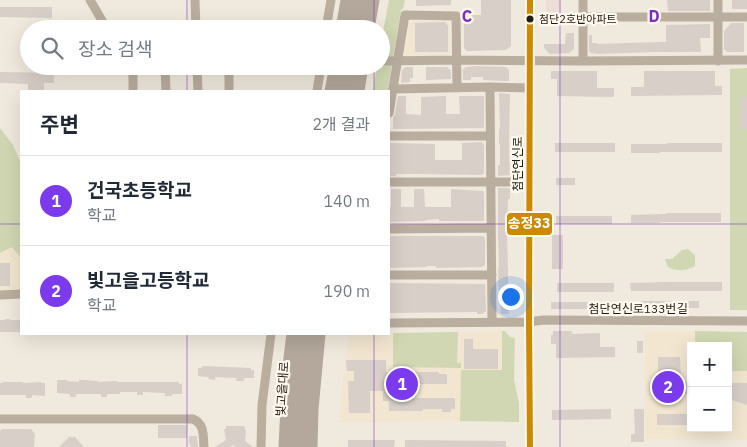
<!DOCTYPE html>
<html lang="ko">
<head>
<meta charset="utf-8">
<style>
	:root { --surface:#fff; --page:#f2f2f3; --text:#1f2937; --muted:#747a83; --line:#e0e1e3; --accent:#7c3aed }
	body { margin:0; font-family:"IBM Plex Sans","Noto Sans KR",sans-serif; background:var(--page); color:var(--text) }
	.controls { position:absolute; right:15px; bottom:15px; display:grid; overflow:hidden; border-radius:0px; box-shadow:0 5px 20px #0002 }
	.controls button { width:45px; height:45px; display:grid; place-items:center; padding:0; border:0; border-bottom:1px solid var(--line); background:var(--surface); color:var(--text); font:25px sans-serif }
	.you { position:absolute; left:510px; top:296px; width:18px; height:18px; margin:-12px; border:4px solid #fff; border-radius:50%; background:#1a73e8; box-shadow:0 0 0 8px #1a73e833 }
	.badge { display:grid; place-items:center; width:32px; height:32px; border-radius:50%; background:var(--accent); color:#fff; font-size:16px; font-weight:700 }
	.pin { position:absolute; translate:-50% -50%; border:2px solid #fff; box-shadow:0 1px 5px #0006 }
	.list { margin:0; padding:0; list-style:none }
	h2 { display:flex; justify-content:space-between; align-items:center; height:65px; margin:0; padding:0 20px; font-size:21px }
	h2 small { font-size:16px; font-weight:400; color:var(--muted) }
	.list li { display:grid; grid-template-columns:32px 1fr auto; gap:15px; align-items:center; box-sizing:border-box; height:90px; padding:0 20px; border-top:1px solid var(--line) }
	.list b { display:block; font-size:19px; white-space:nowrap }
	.list p { margin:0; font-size:16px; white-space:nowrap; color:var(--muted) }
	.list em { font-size:16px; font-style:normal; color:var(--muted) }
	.icon { flex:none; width:28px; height:28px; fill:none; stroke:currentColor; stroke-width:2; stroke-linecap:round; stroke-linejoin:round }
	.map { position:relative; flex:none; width:747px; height:447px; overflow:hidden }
	.search { position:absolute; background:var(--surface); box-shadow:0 5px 20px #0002; left:20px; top:20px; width:370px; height:55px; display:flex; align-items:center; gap:12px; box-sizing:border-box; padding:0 18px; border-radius:28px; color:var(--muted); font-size:19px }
	.panel { position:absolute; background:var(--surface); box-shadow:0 5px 20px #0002; left:20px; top:90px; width:370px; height:245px; border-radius:0px }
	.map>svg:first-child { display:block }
	.built { fill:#f2e6d0; fill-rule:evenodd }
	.medical { fill:#efded6 }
	.green { fill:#d0d7b2 }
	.building { fill:#d8cfc8 }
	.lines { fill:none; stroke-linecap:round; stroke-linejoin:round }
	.minor { stroke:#baae9f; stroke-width:9 }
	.major { stroke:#b3a89b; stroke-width:11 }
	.bus-1-casing { stroke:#fff9f0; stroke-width:10 }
	.bus-1 { stroke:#cc8a04; stroke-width:6 }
	.grid { fill:none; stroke:#7b2cbf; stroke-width:1; stroke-opacity:0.55 }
	.bus-dot { fill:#201b13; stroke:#fff9f0; stroke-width:2 }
	.labels { text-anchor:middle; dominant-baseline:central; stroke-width:4.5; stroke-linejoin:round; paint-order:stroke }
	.bus-label { font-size:11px; fill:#201b13; stroke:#fff9f0; text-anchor:start }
	.street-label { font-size:12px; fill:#201b13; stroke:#fff9f0 }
	.grid-label { font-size:16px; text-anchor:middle; font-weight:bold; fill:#7b2cbf; stroke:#fff9f0; stroke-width:4.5; stroke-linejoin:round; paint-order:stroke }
	.line-badge { stroke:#fff9f0; stroke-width:2 }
	.badge-label { font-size:14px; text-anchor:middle; font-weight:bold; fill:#fff }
</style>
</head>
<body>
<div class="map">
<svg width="747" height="447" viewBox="0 0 747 447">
	<rect width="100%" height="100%" fill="#f0e9dd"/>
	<path class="built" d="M413 21H449L450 53 447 55H407L404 52 405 49 409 25Z
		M12 247 21 258V291H0V253Z
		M502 331V370H461L460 421 339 422 348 334Z
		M645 331 747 332V440L645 439ZM691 346H728V428H691Z"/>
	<path class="medical" d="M546 0H561V14H546Z"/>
	<path class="green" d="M389 0H405L403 9 401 10 393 58H381V42Z
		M381 64H392L388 91H373L377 66H381Z
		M747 68V310H730V69Z
		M0 128 13 145 21 163V258L12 247 0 253Z
		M688 249 695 255V266C685 271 678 272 668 267L665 259H672L682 250Z
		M502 331H505L510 337 515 338 514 380 519 403V422L460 421 461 370H502Z
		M695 331 747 332V371H728V346H695Z
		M458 332 457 363H461V368L393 367V333Z"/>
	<path class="building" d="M416 0H451V5L416 6Z
		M481 0H511V46L506 50 467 51 464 48V15H481Z
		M667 0H710V11H668Z
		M732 0H747V9H732Z
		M0 7H52V18L0 17Z
		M445 22 448 26V52H415V23Z
		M731 23H744V52H727L724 49V31Z
		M710 24V38H700L701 52H653L597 54 591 53 589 51V35H592V43H597V44L661 42H666V25Z
		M566 33H574V49L569 53 550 54 544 48V44H565Z
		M477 66 506 67 509 70V81L483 80V77H471V80H463V69L466 67Z
		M406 67H413V78H410V82L401 83 402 70Z
		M426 67H447L451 71V79L426 80Z
		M551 71H597V88H614V97L557 96V79H551Z
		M644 71H715V86H722V95L631 96V87H644Z
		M0 72 54 73V83H44V91H28V84L0 83Z
		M499 93 510 94 509 144 510 175 498 176V165H500V144H499V129H500Z
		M398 96H406V114L421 115V97L446 96V114H460L459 96H484V127L483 128 393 129V118L395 114Z
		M740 97H747V129H739Z
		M482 142 484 145V173L482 175 412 174H396V176H389V145L390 143 435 144V160H462V143Z
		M555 143H615V152H555Z
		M667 143H722V152H660V153H631V144H667Z
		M556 178H575V185H556Z
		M498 188H510V199H508L507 233 509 314H501L500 300H499L498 268H499L498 233Z
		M391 189H401V207H414V189H424L425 207H451V189L483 191 484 192V220L483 221H439V219L425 220V221L390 222V207H391Z
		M666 213H721V222H660V223H631V215L666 214Z
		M556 216H612V224H556Z
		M552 235H563V269H552Z
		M389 236H483L485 238V265L482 267 436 268V266H427V267L389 268Z
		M0 263H10V286H0Z
		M666 282H722V291H631L630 283Z
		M389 283 485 284 486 311 482 314H477V312L389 313Z
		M557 283H614V292H557Z
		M641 301H699V308H641Z
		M551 302H604V309H551Z
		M5 319H10V320H21V332H0V320H5Z
		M553 331H572V334L600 333V347H615V357L556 358V344H551V335H553Z
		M464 339H473V349H498V369H464Z
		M637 341H643V353H637Z
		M658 357H680L681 382H691V394H679V396L660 397V387H656V378H658Z
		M346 360H386V372H439V374H447V384H412V398H455V409H451V412H442V409H423V411H389V401H383V391H370V413H349L348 381H354V371H347Z
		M202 366 251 368V370H254V378H244V381H236L237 378 215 377V380L208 379 209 377 198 376V368H202Z
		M57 380H67V381L79 382V380H84L98 381V382L117 381V382H179V384H182V394H172V396H165V393L143 392V395H137V392H120V394H107V397H101V394H76V397H70V394L57 393Z
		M3 382H23V383L41 382V383H45V396L32 395V398H26V395H0V383H3Z
		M728 383H747V405L732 400H728Z
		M611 409V419L552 420V410Z
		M634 409H644V442H631V434H635Z
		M657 414H691V425H657Z
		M158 425H187V438H158Z
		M226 426H244L246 432 245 441 253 447H236L233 445 230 447H215L226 440 224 429H226Z
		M2 429H31L35 434 34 447H0V431Z
		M70 436 72 438 74 436 84 447H59Z
		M189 436H197L198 447H191L189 443Z
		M348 440H395L394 447H348Z
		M405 440 506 441V447H405Z"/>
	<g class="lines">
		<path class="minor" d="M90 0 107 29
			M195 0 196 29
			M718 0V61
			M583 17H747
			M326 29 331 0
			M381 61 456 60 583 61 747 60
			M583 61V0
			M133 66V91
			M165 66 166 91
			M197 66 198 91
			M229 66V91
			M490 87 530 88
			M393 89 490 87 492 322
			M317 91 321 66
			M389 113 405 15 456 16 457 88
			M389 136H490
			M389 182H530
			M389 229 491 228
			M389 275H492
			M0 295 21 294
			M389 323 529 322 543 320 747 321
			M0 419H193C205 424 203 436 204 447
			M261 447 262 405 271 334
			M530 447 529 322 530 0"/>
		<path class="major" d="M341 29 346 0
			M352 29 357 0
			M360 29 365 0
			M369 29 374 0
			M330 91 335 66
			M341 91 345 66
			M349 91 354 66
			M359 91 363 66
			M284 447 288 366 292 334
			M293 447 294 415 301 334
			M302 447 307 365 310 334
			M312 447 313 409 320 334"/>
		<g class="bus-1-casing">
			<path id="bus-1" d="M530 0 529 322 530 447"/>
		</g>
		<use href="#bus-1" class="bus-1"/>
	</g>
	<path class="grid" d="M187 0V29M374 0V29M560 0V447M187 66V91M374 66V91M0 224H21M389 224H747M187 334V447M374 334V447"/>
	<circle class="bus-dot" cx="530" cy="19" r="4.5"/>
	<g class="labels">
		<g class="bus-label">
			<text x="539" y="19">첨단2호반아파트</text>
		</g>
		<g class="street-label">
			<text transform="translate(517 164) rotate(-90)">첨단연신로</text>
			<text x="638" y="308">첨단연신로133번길</text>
			<text transform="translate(282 389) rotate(-86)">빛고을대로</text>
		</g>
	</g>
	<g class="grid-label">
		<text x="467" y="22">C</text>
		<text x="654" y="22">D</text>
	</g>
	<rect class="line-badge" x="506" y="212" width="47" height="24" rx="5" fill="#cc8a04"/>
	<g class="badge-label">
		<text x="529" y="228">송정33</text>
	</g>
</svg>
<div class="controls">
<button>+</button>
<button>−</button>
</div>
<div class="you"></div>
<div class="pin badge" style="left:402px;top:384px">1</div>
<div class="pin badge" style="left:668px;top:387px">2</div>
<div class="search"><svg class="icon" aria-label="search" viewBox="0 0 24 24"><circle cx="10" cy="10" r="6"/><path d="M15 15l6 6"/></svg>장소 검색</div>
<section class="panel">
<h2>주변<small>2개 결과</small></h2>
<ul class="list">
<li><span class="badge">1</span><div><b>건국초등학교</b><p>학교</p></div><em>140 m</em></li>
<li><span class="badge">2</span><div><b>빛고을고등학교</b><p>학교</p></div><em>190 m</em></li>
</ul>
</section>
</div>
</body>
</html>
